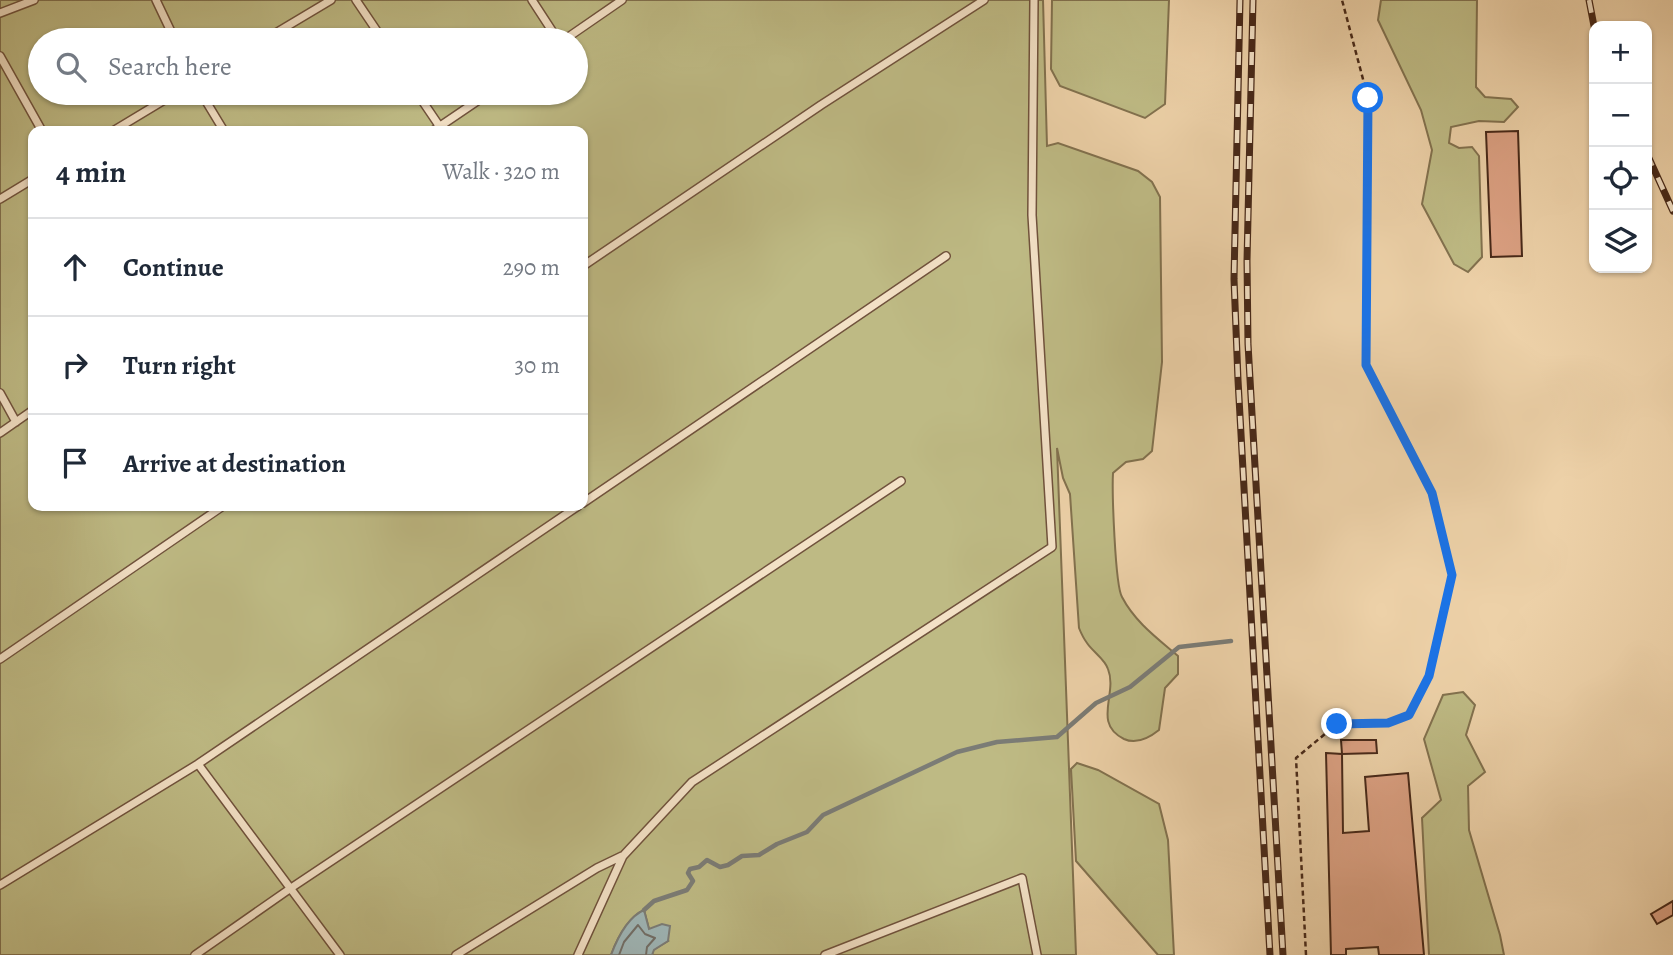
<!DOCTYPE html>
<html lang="en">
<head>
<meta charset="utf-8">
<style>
	:root { --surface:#fff; --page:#f6f6f7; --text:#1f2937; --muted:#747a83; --line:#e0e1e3 }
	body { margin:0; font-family:Alegreya,serif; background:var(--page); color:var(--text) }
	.controls { position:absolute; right:21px; top:21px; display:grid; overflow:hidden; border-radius:14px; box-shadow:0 2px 5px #0004 }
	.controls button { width:63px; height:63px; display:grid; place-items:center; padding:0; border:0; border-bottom:2px solid var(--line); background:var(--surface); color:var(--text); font:35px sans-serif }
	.stop { position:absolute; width:21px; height:21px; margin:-16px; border:5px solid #1a73e8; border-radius:50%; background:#fff }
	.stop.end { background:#1a73e8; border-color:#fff; box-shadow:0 2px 7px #0008 }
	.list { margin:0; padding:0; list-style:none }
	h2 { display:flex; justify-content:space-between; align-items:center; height:91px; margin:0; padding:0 28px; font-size:30px }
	h2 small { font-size:23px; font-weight:400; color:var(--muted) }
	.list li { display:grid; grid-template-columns:46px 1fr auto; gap:21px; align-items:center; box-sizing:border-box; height:98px; padding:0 28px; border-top:2px solid var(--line) }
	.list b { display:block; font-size:26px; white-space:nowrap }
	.list em { font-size:23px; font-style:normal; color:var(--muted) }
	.icon { flex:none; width:38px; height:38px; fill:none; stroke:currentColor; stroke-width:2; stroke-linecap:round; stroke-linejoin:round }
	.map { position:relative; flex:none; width:1673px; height:955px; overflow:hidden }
	.search { position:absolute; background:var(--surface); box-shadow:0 2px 5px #0004; left:28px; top:28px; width:560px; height:77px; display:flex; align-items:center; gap:18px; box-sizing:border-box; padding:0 24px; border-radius:38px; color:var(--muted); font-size:26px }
	.panel { position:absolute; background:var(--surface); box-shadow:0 2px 5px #0004; left:28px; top:126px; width:560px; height:385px; border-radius:14px }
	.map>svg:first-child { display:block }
	.green { fill:#beba84; stroke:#82714e; stroke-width:2; fill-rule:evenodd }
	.water { fill:#9eb4b4; stroke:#7b7c76; stroke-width:2 }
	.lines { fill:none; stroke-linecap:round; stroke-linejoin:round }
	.shore { stroke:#726e66; stroke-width:2 }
	.stream { stroke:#7b7c76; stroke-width:4.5 }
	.building { fill:#dba082; stroke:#472818; stroke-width:2 }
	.service-casing { stroke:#70523c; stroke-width:10 }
	.path { stroke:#472818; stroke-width:2.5; stroke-dasharray:5 3.5; stroke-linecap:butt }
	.service { stroke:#f3e1c6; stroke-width:7 }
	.rail-casing { stroke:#472818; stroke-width:7 }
	.rail { stroke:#f3e1c6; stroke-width:4.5; stroke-dasharray:13; stroke-linecap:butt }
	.route { stroke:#1a73e8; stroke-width:9 }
</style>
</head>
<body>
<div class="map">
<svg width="1673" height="955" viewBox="0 0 1673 955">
	<rect width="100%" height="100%" fill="#edd1a8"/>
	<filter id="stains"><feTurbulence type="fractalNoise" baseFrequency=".00286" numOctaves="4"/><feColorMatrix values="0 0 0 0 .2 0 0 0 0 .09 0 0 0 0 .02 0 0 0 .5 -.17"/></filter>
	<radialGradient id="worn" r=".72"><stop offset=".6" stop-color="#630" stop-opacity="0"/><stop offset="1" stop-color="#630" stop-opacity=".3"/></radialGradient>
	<path class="green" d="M0 0H1043L1047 146 1058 143 1138 171 1152 182 1160 197 1162 362 1152 451 1143 459 1126 462 1113 473C1112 491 1115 585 1122 597 1135 622 1157 638 1178 656V674L1165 688 1159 730C1149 738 1137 745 1124 739 1092 723 1118 694 1108 669 1105 659 1093 652 1087 643 1084 639 1081 633 1079 628L1070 494 1063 478 1057 448 1076 955H652L653 950 668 941 649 929 644 910C628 918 617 939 611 955H0ZM40 40H576V93H40ZM33 131H583V506H33Z
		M1052 0H1169L1165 104 1145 118 1060 86 1051 69Z
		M1381 0H1477L1476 87 1485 97 1511 99 1518 107 1504 122 1479 121 1451 127 1449 143 1459 148 1472 147 1479 156 1482 257 1468 272 1454 264 1422 204 1432 150 1421 110 1378 20Z
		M1463 692 1475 705 1466 735 1485 772 1468 786 1469 830 1500 935 1504 955H1429L1422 818 1441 800 1424 739 1443 695Z
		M1077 763 1098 770 1159 804 1168 840 1174 955H1158L1076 861 1071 769Z"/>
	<path class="water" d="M644 910 649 929 662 924 670 926 668 941 654 950 652 955H611C617 939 628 917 644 910Z"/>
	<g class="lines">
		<path class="shore" d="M619 955 624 942 638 925 645 934 655 938 647 947 646 955"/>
		<path class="stream" d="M644 910 654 901 687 890 693 881 688 873 690 869 699 867 707 860 720 867 728 865 742 856 759 855 777 844 807 832 823 815 957 752 997 742 1057 737 1096 703 1130 687 1179 647 1231 641"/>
	</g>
	<path class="building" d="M1518 131 1522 256 1491 257 1486 132Z
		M1341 740H1376L1377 753 1342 754Z
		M1326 753 1342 754 1343 833 1369 831 1365 777 1408 773 1424 955H1379L1378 947 1346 949V955H1331Z
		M1673 901V915L1657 924 1651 914Z"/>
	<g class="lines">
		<g class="service-casing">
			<path id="service" d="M156 0 175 40
				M356 0 383 40
				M532 0 558 40
				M0 13 34 0
				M264 40 331 0
				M564 40 622 0
				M0 56 42 131
				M201 93 224 131
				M417 93 440 127
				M113 131 176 93
				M433 131 489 93
				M0 199 33 179
				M583 266 821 105 984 0
				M0 393 16 422
				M0 433 33 410
				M583 503 946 256
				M0 659 223 506
				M198 764 340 955
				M0 885 198 764 578 506
				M195 955 291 888 901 481
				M456 955 597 868 622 856
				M578 955 623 856 692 782 1052 547 1032 215 1034 0
				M825 955 1022 878 1037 955"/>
		</g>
		<path class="path" d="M1306 955 1296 758 1337 724 1388 723 1409 715 1429 676 1452 575 1432 493 1366 365 1368 98 1342 0"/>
		<use href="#service" class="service"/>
		<g class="rail-casing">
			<path id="rail" d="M1240 0 1234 279 1238 380 1270 955
				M1253 0 1247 261 1248 344 1283 955
				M1589 0 1594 26
				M1647 154 1673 211"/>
		</g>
		<use href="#rail" class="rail"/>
	</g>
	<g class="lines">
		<path class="route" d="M1337 724 1388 723 1409 715 1429 676 1452 575 1432 493 1366 365 1368 98"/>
	</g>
	<rect width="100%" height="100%" filter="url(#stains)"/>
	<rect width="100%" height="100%" fill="url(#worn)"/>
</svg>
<div class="controls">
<button>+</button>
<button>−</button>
<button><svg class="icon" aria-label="locate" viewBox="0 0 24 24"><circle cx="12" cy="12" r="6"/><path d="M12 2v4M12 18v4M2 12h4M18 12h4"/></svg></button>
<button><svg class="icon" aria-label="layers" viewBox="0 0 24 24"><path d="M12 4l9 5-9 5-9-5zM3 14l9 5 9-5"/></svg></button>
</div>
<div class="stop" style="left:1368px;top:98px"></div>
<div class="stop end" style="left:1337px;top:724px"></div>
<div class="search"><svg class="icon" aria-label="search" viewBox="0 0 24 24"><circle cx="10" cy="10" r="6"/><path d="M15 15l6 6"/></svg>Search here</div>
<section class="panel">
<h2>4 min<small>Walk · 320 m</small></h2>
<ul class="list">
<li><svg class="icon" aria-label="ahead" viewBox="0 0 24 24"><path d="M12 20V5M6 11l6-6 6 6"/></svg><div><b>Continue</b></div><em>290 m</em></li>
<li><svg class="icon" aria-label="right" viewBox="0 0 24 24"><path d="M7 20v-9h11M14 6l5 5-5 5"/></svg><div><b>Turn right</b></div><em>30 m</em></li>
<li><svg class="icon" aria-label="arrive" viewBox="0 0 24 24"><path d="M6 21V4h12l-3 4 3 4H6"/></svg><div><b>Arrive at destination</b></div></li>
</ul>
</section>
</div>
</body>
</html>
